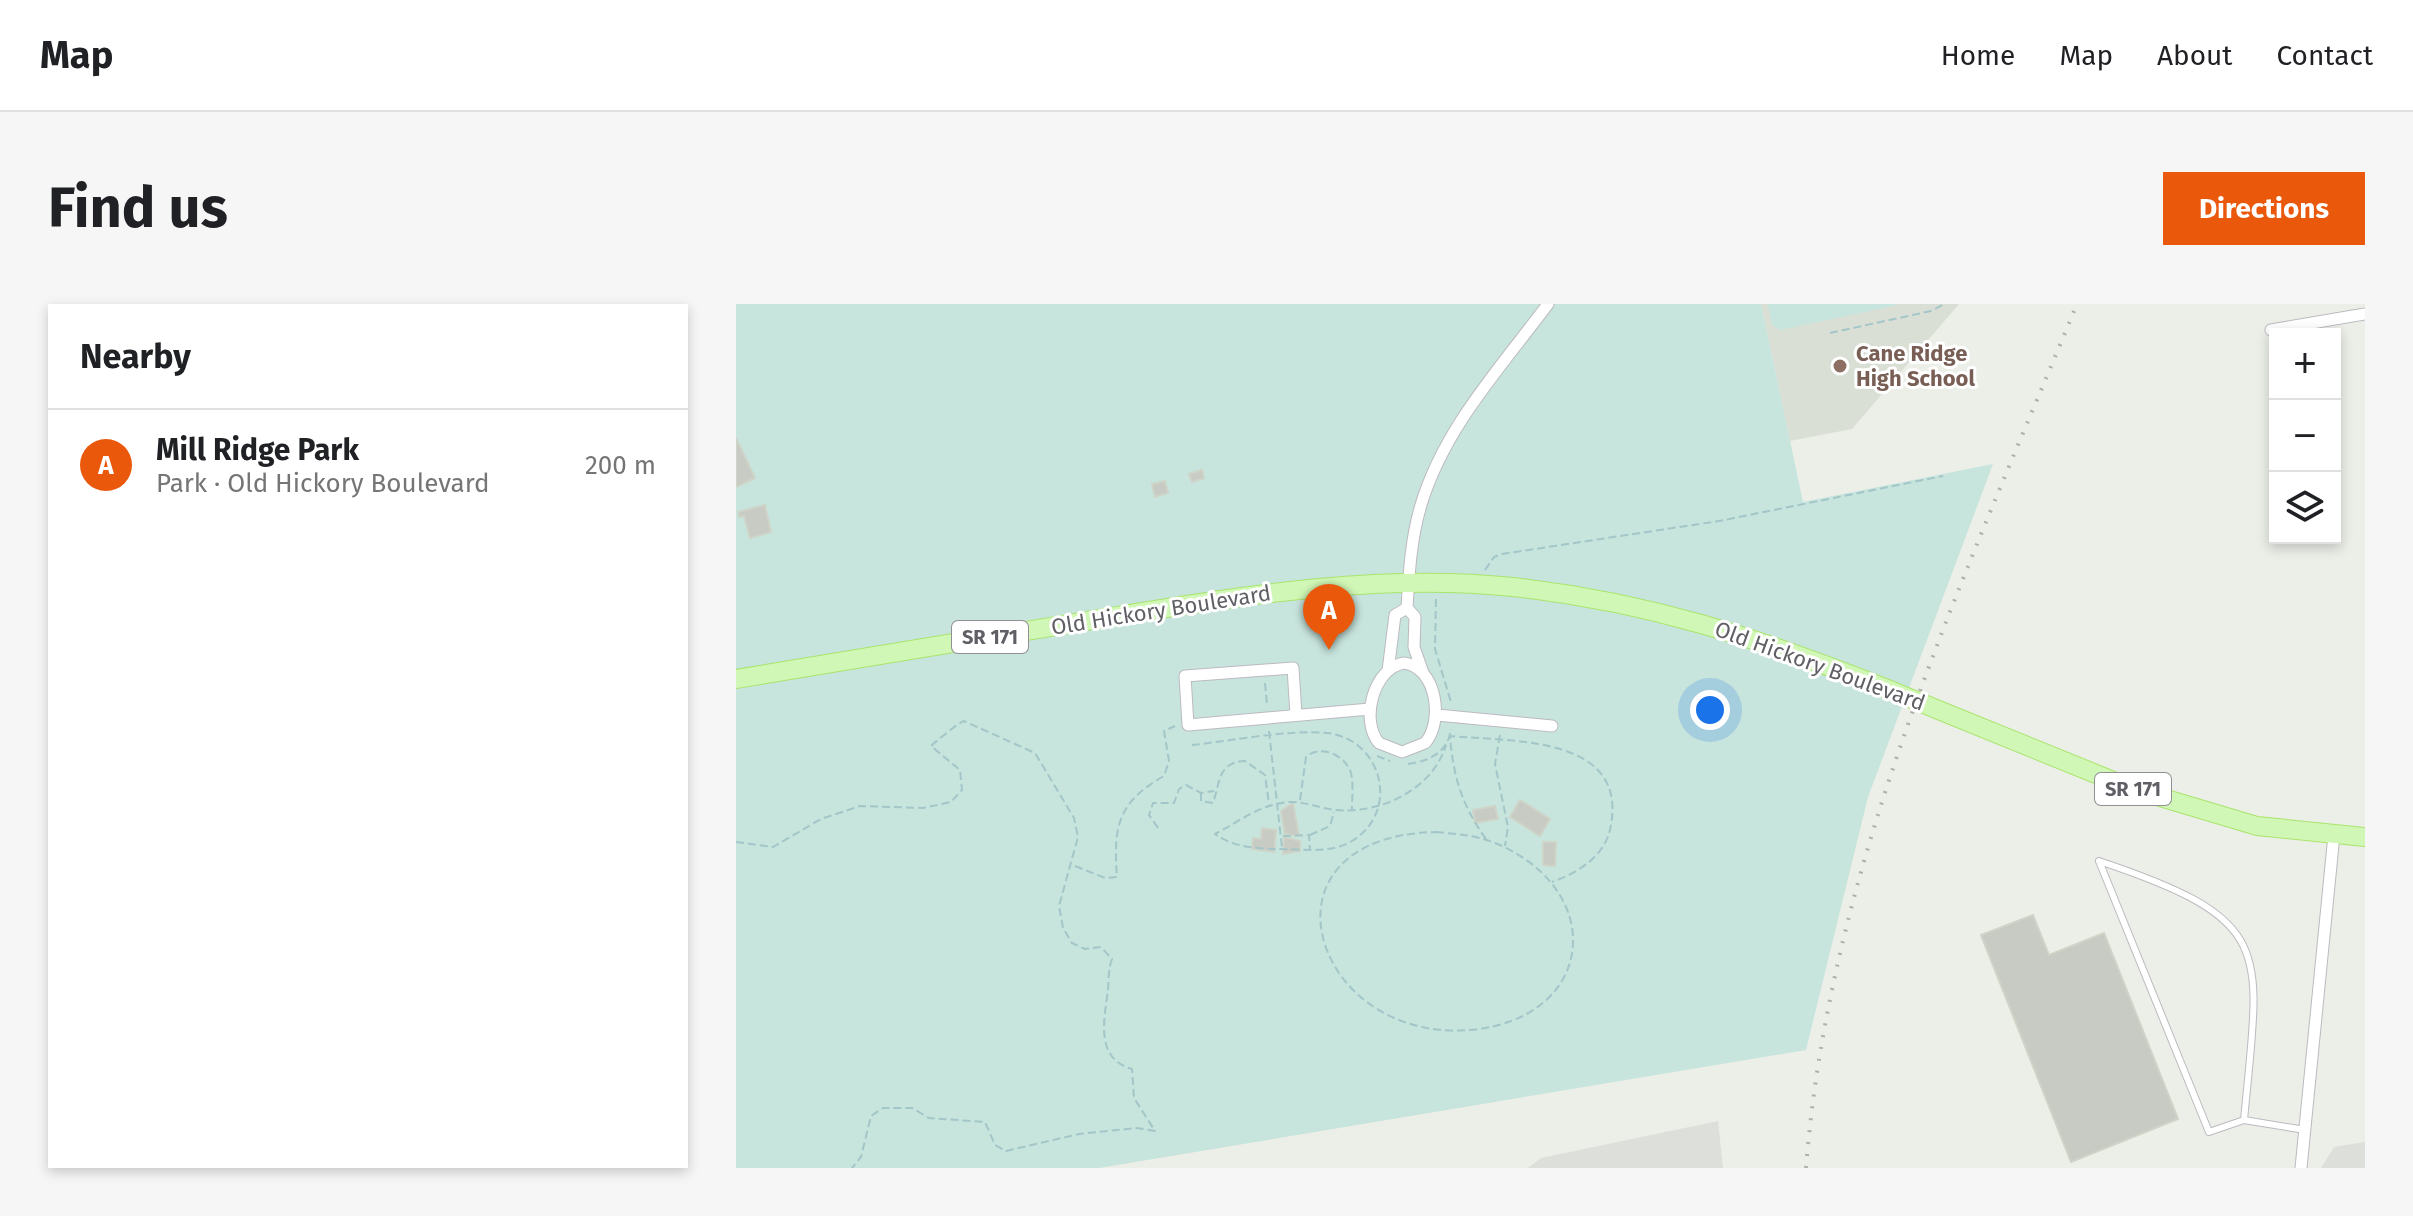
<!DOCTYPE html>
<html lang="en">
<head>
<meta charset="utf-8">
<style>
	:root { --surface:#fff; --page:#f6f6f6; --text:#202124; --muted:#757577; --line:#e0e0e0; --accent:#ea580c }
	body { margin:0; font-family:"Fira Sans",sans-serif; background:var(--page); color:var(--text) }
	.controls { position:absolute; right:24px; top:24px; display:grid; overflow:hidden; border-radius:0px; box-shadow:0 4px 12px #0003 }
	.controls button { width:72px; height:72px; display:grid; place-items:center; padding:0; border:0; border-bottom:2px solid var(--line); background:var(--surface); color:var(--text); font:40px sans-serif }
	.you { position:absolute; left:974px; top:406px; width:28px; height:28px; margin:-20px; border:6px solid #fff; border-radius:50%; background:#1a73e8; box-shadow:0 0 0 12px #1a73e833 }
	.badge { display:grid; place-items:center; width:52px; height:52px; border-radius:50%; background:var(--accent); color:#fff; font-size:26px; font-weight:700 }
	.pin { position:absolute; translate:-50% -66px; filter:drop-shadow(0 2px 4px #0008) }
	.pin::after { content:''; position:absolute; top:42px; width:28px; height:24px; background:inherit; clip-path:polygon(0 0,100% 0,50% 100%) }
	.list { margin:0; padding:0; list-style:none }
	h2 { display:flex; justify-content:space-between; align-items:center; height:104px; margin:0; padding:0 32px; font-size:34px }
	h2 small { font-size:26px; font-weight:400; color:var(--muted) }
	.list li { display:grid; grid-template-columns:52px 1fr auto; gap:24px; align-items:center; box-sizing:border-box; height:112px; padding:0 32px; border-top:2px solid var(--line) }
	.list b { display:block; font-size:30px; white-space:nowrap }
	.list p { margin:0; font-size:26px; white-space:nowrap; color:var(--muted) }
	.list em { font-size:26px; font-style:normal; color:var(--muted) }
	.icon { flex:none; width:44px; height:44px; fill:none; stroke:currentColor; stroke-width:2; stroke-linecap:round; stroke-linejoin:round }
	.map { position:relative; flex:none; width:1629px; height:864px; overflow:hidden; border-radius:0px }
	header { display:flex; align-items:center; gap:48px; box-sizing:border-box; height:112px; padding:0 40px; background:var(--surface); border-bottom:2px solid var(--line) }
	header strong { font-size:38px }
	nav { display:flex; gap:44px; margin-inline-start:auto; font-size:28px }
	.intro { display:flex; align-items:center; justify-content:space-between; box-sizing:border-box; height:192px; padding:0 48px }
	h1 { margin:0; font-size:56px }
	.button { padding:20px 36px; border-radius:0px; background:var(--accent); color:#fff; font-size:28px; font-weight:700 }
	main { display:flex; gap:48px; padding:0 48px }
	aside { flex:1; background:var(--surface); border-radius:0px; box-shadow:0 4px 12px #0003 }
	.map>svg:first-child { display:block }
	.industrial { fill:#dcdfda }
	.education { fill:#dadfd6 }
	.green { fill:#c7e4dd }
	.building { fill:#c8cbc4; stroke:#ced4c7; stroke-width:2 }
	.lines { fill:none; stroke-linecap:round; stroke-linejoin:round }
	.lane-casing { stroke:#bcbac0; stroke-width:8 }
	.street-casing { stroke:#bcbac0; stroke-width:13 }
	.primary-casing { stroke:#aae46c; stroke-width:20 }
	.path { stroke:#a3c6c8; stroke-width:2; stroke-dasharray:8 4; stroke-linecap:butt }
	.lane { stroke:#fff; stroke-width:6 }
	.street { stroke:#fff; stroke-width:11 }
	.primary { stroke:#d0f7b5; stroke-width:18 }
	.rail { stroke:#afafb0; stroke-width:4; stroke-dasharray:2 10; stroke-linecap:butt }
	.primary-bridge-casing { stroke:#aae46c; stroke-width:20; stroke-linecap:butt }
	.primary-bridge { stroke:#d0f7b5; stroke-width:18 }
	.education-dot { fill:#8d6e63; stroke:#fff; stroke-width:3 }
	.labels { text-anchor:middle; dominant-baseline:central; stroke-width:6; stroke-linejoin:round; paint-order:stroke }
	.shield { fill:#fff; stroke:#908f94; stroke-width:2 }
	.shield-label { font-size:20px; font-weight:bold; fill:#615f66 }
	.education-label { font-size:22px; font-weight:bold; fill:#785e54; stroke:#fff; text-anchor:start }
	.street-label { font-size:22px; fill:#615f66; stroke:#fff }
</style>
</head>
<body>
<header>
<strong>Map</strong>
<nav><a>Home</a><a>Map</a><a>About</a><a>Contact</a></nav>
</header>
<div class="intro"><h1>Find us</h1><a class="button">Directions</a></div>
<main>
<aside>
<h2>Nearby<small></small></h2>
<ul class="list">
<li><span class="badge">A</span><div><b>Mill Ridge Park</b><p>Park · Old Hickory Boulevard</p></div><em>200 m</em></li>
</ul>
</aside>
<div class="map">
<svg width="1629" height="864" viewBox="0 0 1629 864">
	<rect width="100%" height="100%" fill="#ebefe8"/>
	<path class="industrial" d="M982 817 987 864H792L805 854Z
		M1629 838V864H1585L1598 843Z"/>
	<path class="education" d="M1025 0H1223L1116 125 1054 137Z"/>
	<path class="green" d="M0 0H1025L1067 198 1257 160 1132 493 1070 746 363 864H0Z
		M1032 0H1161L1162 1 1044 26 1036 21Z"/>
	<path class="building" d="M0 134 19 174 0 183Z
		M466 166 468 174 456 178 453 170Z
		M429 177 432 189 419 193 416 180Z
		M29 201 35 228 14 234 8 212 3 213 2 208Z
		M784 496 814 515 804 532 774 513Z
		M557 499 563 532 549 530 545 507Z
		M759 502 762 515 739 519 737 506Z
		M526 524 540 526 538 548 516 545 517 534 525 535Z
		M548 533 564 537V547L547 550Z
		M807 538H820L819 562 807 561Z
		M1297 611 1313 651 1368 629 1442 815 1335 858 1245 631Z"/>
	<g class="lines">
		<g class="lane-casing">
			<path id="lane" d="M1363 557C1542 617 1524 644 1508 816L1569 826
				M1363 557 1473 828 1508 816"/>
		</g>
		<g class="street-casing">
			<path id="street" d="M1535 26 1629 10
				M668 359C701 363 708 418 689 439L666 448 643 439C624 417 637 364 668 359Z
				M652 367 659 311 671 304
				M687 369 678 343 679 313 671 304C673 269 675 234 685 201 708 124 765 63 812 0
				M560 411 557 364 449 372 452 421 634 405
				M701 411 816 422
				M1565 864 1598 531"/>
		</g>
		<g class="primary-casing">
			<path id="primary" d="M0 375C127 354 254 332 381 312 512 291 644 269 777 283 913 298 1022 334 1149 384
				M1205 407 1397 485 1521 522 1629 533"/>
		</g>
		<path class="path" d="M1094 29 1195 7 1208 0
			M749 266 758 253 766 250 983 217 1207 172
			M700 295 699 345 715 398
			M529 379 531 401
			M533 427 546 544
			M764 431 759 460 772 523 769 542
			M456 441C495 437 554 425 591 429 646 435 665 507 616 537 595 550 566 545 543 545 522 545 496 543 479 530 504 517 523 501 552 498 570 497 584 505 601 506 645 510 697 485 710 441
			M641 452 654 457
			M672 460C694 457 712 448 715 425
			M465 489V497L477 499C484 480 481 458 509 457L529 471 533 500
			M564 496 570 453C583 441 606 449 614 466 618 476 616 494 616 505
			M422 524 413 511 417 499H438L443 485 450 481 465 489 478 487
			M700 528C720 530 740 531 759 539 873 586 860 715 734 726 575 739 512 532 700 528Z
			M574 531 594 522 598 508
			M547 532 573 531 574 545
			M750 535C726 502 717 472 714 432 773 438 891 430 875 521 870 552 843 568 816 578
			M0 538 37 543 85 515 124 502 187 504 215 498 226 486 224 466 195 442C197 440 223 418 228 417L299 449 338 514 342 533 323 602 327 624 336 639 349 645 365 643 376 655C372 665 373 675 372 686 368 716 359 755 396 765L398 794 419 827 401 824 343 830 270 847 259 841 249 818 193 814 176 804H147L135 812 125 853 116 864
			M339 562 369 574 381 573C377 522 382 498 428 472L433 457 428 427 439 422"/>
		<use href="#lane" class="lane"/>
		<use href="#street" class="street"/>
		<use href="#primary" class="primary"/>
		<path class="rail" d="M1070 864C1094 560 1226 278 1341 0"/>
		<g class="primary-bridge-casing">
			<path id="primary-bridge" d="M1149 384 1205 407"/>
		</g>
		<use href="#primary-bridge" class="primary-bridge"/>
	</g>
	<circle class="education-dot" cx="1104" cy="62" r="8"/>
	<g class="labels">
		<g class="shield">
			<rect x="216" y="317" width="76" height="32" rx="6"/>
			<rect x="1359" y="469" width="76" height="32" rx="6"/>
		</g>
		<g class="shield-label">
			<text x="254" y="333">SR 171</text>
			<text x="1397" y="485">SR 171</text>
		</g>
		<g class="education-label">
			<text x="1120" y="49">Cane Ridge<tspan x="1120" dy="25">High School</tspan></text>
		</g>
		<g class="street-label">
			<text transform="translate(425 306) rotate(-9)">Old Hickory Boulevard</text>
			<text transform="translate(1084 362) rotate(20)">Old Hickory Boulevard</text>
		</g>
	</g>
</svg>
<div class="controls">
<button>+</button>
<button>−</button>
<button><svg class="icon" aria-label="layers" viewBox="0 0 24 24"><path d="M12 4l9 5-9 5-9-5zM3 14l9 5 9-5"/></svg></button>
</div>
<div class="you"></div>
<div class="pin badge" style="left:593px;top:346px">A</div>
</div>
</main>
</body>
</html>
